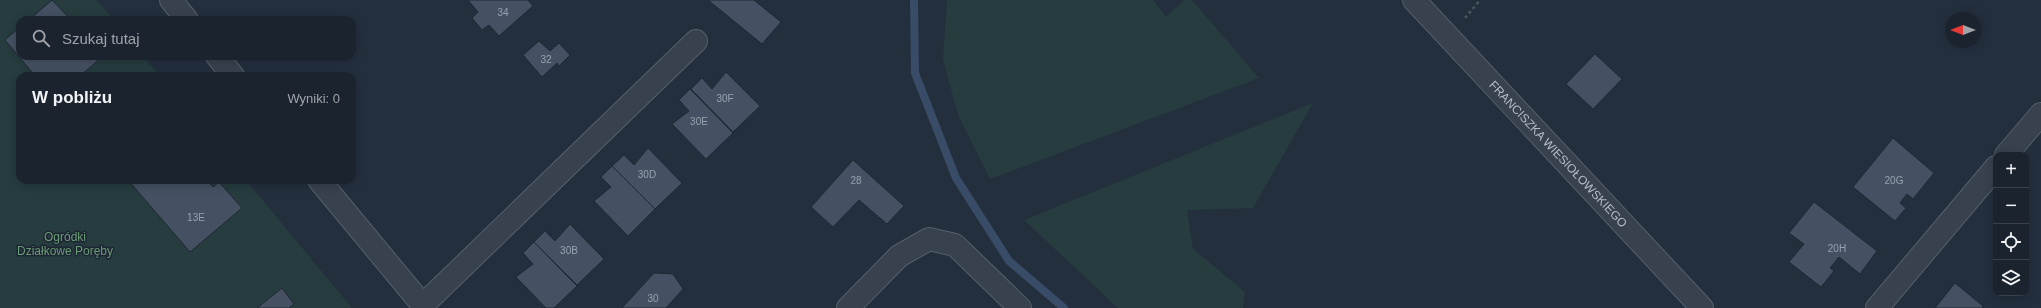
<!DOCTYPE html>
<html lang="pl">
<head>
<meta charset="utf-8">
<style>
	:root { --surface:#1b232e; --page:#282f3a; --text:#f1f3f6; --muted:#a0a4aa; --line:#39404a }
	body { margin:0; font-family:Helvetica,sans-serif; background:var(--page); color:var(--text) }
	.controls { position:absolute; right:12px; bottom:12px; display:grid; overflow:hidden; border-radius:8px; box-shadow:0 2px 10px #0003 }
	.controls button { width:36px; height:36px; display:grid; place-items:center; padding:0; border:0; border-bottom:1px solid var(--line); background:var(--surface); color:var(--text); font:20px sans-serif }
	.compass { position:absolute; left:1945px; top:12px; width:36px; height:36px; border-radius:50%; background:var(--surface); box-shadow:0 2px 10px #0003; rotate:270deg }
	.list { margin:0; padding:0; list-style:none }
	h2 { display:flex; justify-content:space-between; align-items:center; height:52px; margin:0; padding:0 16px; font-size:17px }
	h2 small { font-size:13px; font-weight:400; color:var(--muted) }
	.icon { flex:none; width:22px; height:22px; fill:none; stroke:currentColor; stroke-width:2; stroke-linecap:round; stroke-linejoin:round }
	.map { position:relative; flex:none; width:2041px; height:308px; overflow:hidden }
	.search { position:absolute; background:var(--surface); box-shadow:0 2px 10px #0003; left:16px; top:16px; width:340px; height:44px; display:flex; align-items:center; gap:10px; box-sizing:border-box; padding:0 14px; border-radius:12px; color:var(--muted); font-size:15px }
	.panel { position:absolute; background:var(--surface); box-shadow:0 2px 10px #0003; left:16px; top:72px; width:340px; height:112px; border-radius:12px }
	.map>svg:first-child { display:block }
	.green { fill:#263c3f }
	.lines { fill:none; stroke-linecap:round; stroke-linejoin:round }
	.stream { stroke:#394c67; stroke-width:8 }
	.building { fill:#455162; stroke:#1f2835 }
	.minor-casing { stroke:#565f6c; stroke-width:24 }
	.path { stroke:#44595c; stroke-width:2.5; stroke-dasharray:3 3; stroke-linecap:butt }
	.minor { stroke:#38414e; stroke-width:22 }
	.labels { text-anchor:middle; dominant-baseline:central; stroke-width:3; stroke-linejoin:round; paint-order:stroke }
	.number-label { font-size:10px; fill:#98a1af }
	.street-label { font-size:12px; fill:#b4bcc9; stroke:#1d2633 }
	.park-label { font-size:12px; fill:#6b9a76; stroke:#1d2633 }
</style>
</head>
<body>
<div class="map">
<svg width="2041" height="308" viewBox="0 0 2041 308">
	<rect width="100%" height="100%" fill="#242f3e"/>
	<path class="green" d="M0 0H97L114 20H20V56H143L160 76H20V180H246L352 308H0Z
		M947 0H1153L1166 17 1184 0H1192L1259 78 990 179 958 115 943 59Z
		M1313 103 1253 208 1187 210 1193 249 1245 292 1243 308H1118L1024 220Z"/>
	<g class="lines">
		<path class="stream" d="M914 0 915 73 956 178 1009 261 1064 308"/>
	</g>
	<path class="building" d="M52 0 71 20H29Z
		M468 0H528L533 6 499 36 489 25 482 30 472 18 478 12Z
		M708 0H754L781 22 762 44Z
		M20 27V56L102 57 80 76H35L5 40Z
		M539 41 550 51 559 43 570 55 559 66 557 63 542 77 523 55Z
		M1595 54 1622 79 1593 109 1566 84Z
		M726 72 760 106 733 132 691 89 702 78 712 89Z
		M690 89 733 133 706 159 672 124 689 111 679 100Z
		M1893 138 1934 173 1913 199 1907 194 1900 203 1906 208 1895 221 1853 187Z
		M648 148 682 183 655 209 612 166 624 155 634 165Z
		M853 160 904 206 887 224 859 200 833 227 811 207Z
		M612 166 655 209 628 236 594 201 611 187 601 177Z
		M128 180H207L213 187 219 182 242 208 190 252Z
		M1814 202 1877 251 1860 274 1839 257 1830 268 1834 271 1821 287 1789 262 1804 244 1789 233Z
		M570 224 604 259 577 285 534 242 545 231 555 241Z
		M534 242 577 286 554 308H546L516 277 533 264 523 253Z
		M654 273 673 274 683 289 666 308H622Z
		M1955 283 1983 306 1982 308H1935Z
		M282 288 294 304 289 308H257Z"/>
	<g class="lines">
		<g class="minor-casing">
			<g id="minor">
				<path d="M171 0 187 20"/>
				<path id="s1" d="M1414 0 1702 308"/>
				<path d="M217 56 233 76"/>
				<path d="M2006 155 2041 114"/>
				<path d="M319 180 425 308"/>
				<path d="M423 305 696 41"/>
				<path d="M848 308 899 256 929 239 955 245 1020 308"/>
				<path d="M1877 308 1996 167"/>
			</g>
		</g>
		<path class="path" d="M1465 18 1480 0"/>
		<use href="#minor" class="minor"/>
	</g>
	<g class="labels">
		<g class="number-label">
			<text x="503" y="12">34</text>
			<text x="546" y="59">32</text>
			<text x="725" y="98">30F</text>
			<text x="699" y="121">30E</text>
			<text x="647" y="174">30D</text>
			<text x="856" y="180">28</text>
			<text x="1894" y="180">20G</text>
			<text x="196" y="217">13E</text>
			<text x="1837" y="248">20H</text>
			<text x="569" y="250">30B</text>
			<text x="653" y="298">30</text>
		</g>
		<g class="street-label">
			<text stroke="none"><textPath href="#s1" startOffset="211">FRANCISZKA WIESIOŁOWSKIEGO</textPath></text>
		</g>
		<g class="park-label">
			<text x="65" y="237">Ogródki<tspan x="65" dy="14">Działkowe Poręby</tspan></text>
		</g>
	</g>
</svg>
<div class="controls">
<button>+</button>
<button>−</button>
<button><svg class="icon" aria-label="locate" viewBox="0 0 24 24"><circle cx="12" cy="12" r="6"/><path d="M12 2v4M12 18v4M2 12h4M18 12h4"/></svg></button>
<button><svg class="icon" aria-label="layers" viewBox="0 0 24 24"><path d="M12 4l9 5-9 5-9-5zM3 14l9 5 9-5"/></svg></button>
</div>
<svg class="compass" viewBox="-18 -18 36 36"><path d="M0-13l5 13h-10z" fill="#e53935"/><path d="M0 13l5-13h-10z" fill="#a0a4aa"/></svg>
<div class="search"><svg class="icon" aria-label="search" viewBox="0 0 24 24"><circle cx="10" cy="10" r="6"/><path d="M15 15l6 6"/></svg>Szukaj tutaj</div>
<section class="panel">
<h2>W pobliżu<small>Wyniki: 0</small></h2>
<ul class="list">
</ul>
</section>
</div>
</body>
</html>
